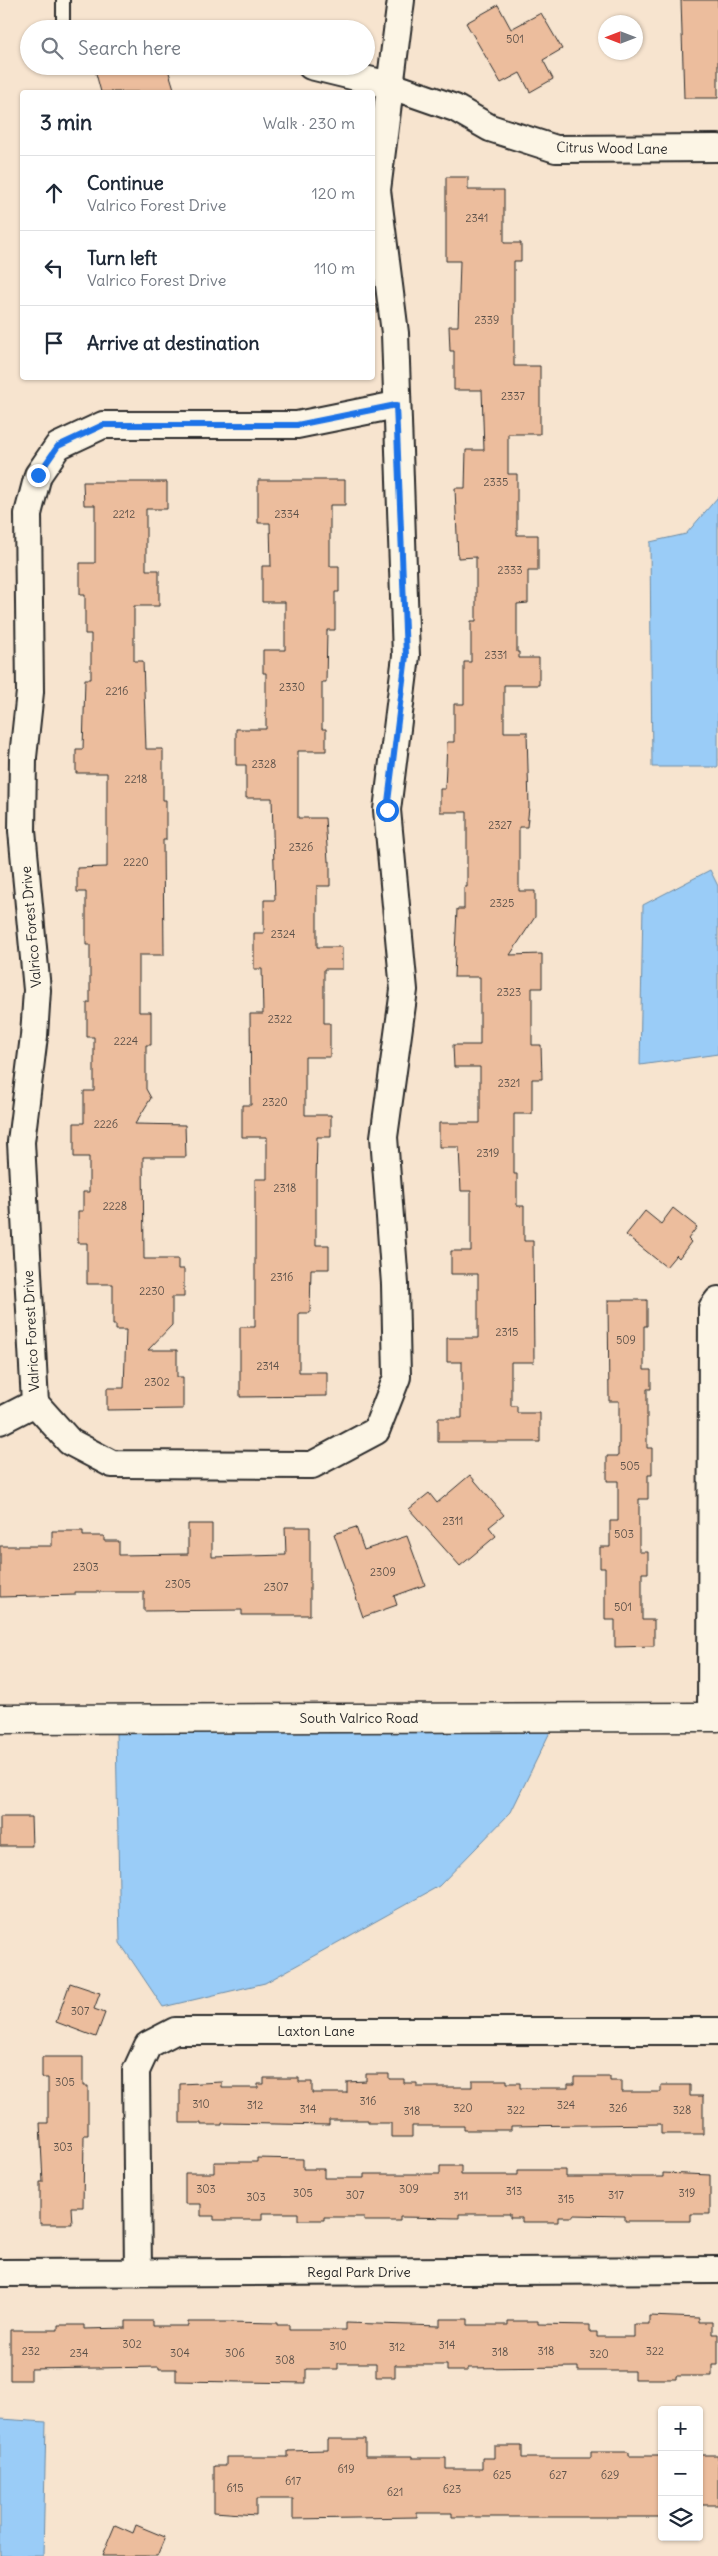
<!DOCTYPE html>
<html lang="en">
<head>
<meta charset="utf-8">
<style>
	:root { --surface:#fff; --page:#f2f2f3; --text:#1f2937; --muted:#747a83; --line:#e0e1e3 }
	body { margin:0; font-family:Delius,sans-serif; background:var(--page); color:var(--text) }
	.controls { position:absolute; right:15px; bottom:15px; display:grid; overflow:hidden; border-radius:5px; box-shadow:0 1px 4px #0004 }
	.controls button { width:45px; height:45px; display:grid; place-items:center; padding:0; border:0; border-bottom:1px solid var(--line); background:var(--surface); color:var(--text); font:25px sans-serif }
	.compass { position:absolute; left:598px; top:15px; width:45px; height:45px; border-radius:50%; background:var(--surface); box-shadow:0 1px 4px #0004; rotate:270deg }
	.stop { position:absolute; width:15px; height:15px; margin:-11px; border:4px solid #1a73e8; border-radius:50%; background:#fff }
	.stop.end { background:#1a73e8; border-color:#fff; box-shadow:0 1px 5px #0008 }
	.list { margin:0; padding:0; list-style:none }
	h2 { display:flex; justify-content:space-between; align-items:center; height:65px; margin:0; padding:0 20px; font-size:21px }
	h2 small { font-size:16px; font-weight:400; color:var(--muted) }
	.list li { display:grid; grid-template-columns:32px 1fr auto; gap:15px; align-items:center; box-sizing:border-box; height:75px; padding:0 20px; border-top:1px solid var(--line) }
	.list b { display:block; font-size:19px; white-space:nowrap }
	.list p { margin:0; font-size:16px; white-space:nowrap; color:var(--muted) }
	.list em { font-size:16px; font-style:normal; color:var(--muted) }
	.icon { flex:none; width:28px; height:28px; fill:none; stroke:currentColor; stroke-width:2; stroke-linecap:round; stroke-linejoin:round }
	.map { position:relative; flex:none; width:718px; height:2556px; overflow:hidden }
	.search { position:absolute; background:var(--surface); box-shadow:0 1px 4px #0004; left:20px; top:20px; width:355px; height:55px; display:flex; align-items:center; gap:12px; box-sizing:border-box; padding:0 18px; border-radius:28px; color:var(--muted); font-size:19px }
	.panel { position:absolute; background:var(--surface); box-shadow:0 1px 4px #0004; left:20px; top:90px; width:355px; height:290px; border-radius:5px }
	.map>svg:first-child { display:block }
	.water { fill:#9accf7; stroke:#6e8ca5 }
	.building { fill:#ecbd9d; stroke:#2b2b2b }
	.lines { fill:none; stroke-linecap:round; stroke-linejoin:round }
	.lane-casing { stroke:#2b2b2b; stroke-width:16 }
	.street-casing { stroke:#2b2b2b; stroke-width:30 }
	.secondary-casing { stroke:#2b2b2b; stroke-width:31 }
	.lane { stroke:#fcf5e5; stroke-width:12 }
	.street { stroke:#fcf5e5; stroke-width:26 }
	.secondary { stroke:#fcf5e5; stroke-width:28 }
	.route { stroke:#1a73e8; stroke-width:6 }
	.labels { text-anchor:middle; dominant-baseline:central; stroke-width:4; stroke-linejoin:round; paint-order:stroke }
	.number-label { font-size:11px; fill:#5b5048 }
	.street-label { font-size:14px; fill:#2b2b2b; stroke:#fcf5e5 }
</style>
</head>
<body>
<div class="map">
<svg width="718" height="2556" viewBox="0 0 718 2556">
	<rect width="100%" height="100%" fill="#f7e4cf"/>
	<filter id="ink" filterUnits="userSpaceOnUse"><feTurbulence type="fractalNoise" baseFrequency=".02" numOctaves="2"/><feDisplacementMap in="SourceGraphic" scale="10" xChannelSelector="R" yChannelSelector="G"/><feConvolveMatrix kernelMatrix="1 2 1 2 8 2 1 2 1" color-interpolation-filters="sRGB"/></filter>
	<g filter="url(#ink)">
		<path class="water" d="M718 497V767H652L650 542 686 534Z
			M710 870 718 886V1054L640 1065 643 905Z
			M551 1730 511 1812 439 1886 265 1983 163 2007 120 1943 116 1731Z
			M0 2419 46 2422 43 2556H0Z"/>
		<path class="building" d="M681 0H718V98H684Z
			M498 5 511 29 541 13 562 49 543 60 553 79 530 92 520 73 501 83 466 23Z
			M94 66H167L175 92H101Z
			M446 177H468V190H504V243H521V261H514V366H540V434H508V474H517V535H538V571H528V603L517 604V652H519V658H539V685H504V732H527L529 807 527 827H519V891H535V917L510 955 542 954V988H532V1045H541L542 1079H532V1114H514V1174H517V1206H524V1241H533L534 1362H511V1406H517V1413H540V1442H438V1418H462V1362H447V1338H478V1274H451V1251H471V1191H461L459 1147H439V1123H480V1067H454L453 1045H480V977H454L457 909H464V887H467V812H440V789H445L447 742H454V704H464V662H471V621H476V557L458 558 455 488H465L466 450H484L482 390H454V351H450L449 326H458L460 261H446Z
			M258 480H345V505H330V566H339V592H335V630H327L326 682H322V729H326V751H298V818H325L328 861H330V886H317V947H342V969H324V1023H330V1057H305V1115H331V1137H317L316 1182V1245H329V1269H311L310 1313H299V1372H327V1396L240 1397V1327H255V1179H267V1137H242V1105H251L250 1014H263L262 969H254V933H264V900H275L272 798H246V765H236V729H266V673H263V650H285V602H262V566H271L270 523H258Z
			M83 482H167V509H146V570H159V606H134V661H143L146 749H163V800H166V840H163L164 955H139V1012H151V1045H146V1089L151 1098 135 1124 185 1125 186 1157H143L144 1259H178V1269H184V1297H172V1325L148 1350H177V1377H183V1409L107 1410V1388H124L126 1330H116V1325H113V1284H87V1243H78V1211H83V1192H89V1157H74V1123H84V1091H94V1037H87V1003H90V945H86V892H77V868L107 867V773H76V749H83L85 679H91V634H85V595H80V563H95V505H84Z
			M673 1208 697 1227 688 1239 691 1242 679 1258 676 1255 666 1267 626 1235 645 1211 661 1224Z
			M608 1300H647V1326H644V1370H651V1389H647V1448H652V1475H648V1499H639V1552H648V1573H642V1620H654V1646L615 1647V1620H605V1568H600V1547H610V1521H618V1481H607V1456H618V1448H619V1401H609Z
			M470 1475 504 1515 489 1527 496 1536 460 1566 409 1509 429 1493 437 1503Z
			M188 1524H212V1557L286 1555 285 1527H310V1615H242V1610L144 1611V1592H75V1595L0 1597V1546H52V1531H83V1536H104V1541H119V1555L188 1554Z
			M356 1527 364 1550 407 1536 425 1585 394 1596 397 1605 363 1617 334 1534Z
			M0 1817H31L32 1846H0Z
			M70 1983 100 1993 94 2009 105 2013 96 2037 56 2022Z
			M42 2057H83V2086H88V2135H84L83 2207H71L72 2224H40V2182H43L40 2123H48V2078H42Z
			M366 2074H389V2079H404V2083H417V2087H472V2080H507V2083H520V2088H568V2084H574V2077H610V2081H622V2092H661V2085H690V2096H703V2134H661V2124L511 2126V2130H464V2126H412V2137H391V2123H368V2120H329V2125L222 2123V2125H201V2123H180V2084L222 2082V2088H258V2084H264V2078H299V2082H312V2093H347V2082L366 2081Z
			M257 2158 303 2159V2169H324V2178H364V2174H440V2166H461V2175H518V2170H566V2177H663V2173L710 2175V2214H691V2221H625V2216L573 2215V2217H558V2222H522V2218H510V2214H459V2218L400 2217V2221H364V2217H324V2220H298V2213H262V2220H214V2216H201V2204H185V2173H214V2162H257Z
			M649 2316 699 2318V2322H712V2334H718V2365H712V2376H676V2379H634V2371H578V2367L468 2368V2371H447V2365H395V2377H376V2363H338V2369H306V2383L176 2381V2369H159V2367L31 2369V2380H10V2330H58V2325H84V2329L126 2328V2321H153V2326H188V2322H227L277 2323V2325H289V2330H346V2323L440 2326V2319H468V2325H508V2321H538V2324L590 2325V2332H597V2337H634V2324H649Z
			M328 2439H365V2456H412V2458H446V2469H482V2458H494V2446H522V2458H591V2452H628V2456H662V2517H452V2513H417V2517L293 2519V2499H256V2515L214 2512V2466H226V2457H288V2451L328 2450Z
			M699 2455H718V2505H699Z
			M115 2525 133 2533 136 2525 165 2537 157 2556H102Z"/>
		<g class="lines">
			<g class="lane-casing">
				<path id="lane" d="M63 0V29"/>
			</g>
			<g class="street-casing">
				<path id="street" d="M311 66 389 85 455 108 490 128 556 149 718 148
					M396 405 297 425H103L58 446 38 475 28 514 30 692 23 757 22 831 37 990 34 1036 21 1142 35 1403 70 1442 112 1464 312 1465 376 1431 397 1377 395 1284 384 1137 404 990 387 810 406 656 395 333 377 190 401 0
					M0 1421 35 1403
					M711 1717 712 1308 718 1300
					M0 2273 718 2270
					M138 2273 136 2071 148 2045 175 2031H718"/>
			</g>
			<g class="secondary-casing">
				<path id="secondary" d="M0 1719 718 1717"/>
			</g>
			<use href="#lane" class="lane"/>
			<use href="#street" class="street"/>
			<use href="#secondary" class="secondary"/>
		</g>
	</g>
	<g class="lines" filter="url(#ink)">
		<path class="route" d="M38 475 58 446 103 425H297L396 405 406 656 387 810"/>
	</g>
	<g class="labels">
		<g class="number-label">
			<text x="515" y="39">501</text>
			<text x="477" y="218">2341</text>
			<text x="487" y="320">2339</text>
			<text x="513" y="396">2337</text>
			<text x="496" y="482">2335</text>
			<text x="124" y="514">2212</text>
			<text x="287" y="514">2334</text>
			<text x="510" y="570">2333</text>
			<text x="496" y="655">2331</text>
			<text x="292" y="687">2330</text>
			<text x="117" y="691">2216</text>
			<text x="264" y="764">2328</text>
			<text x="136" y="779">2218</text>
			<text x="500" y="825">2327</text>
			<text x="301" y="847">2326</text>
			<text x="136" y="862">2220</text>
			<text x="502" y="903">2325</text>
			<text x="283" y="934">2324</text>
			<text x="509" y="992">2323</text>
			<text x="280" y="1019">2322</text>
			<text x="126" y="1041">2224</text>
			<text x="509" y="1083">2321</text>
			<text x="275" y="1102">2320</text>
			<text x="106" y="1124">2226</text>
			<text x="488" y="1153">2319</text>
			<text x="285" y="1188">2318</text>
			<text x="115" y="1206">2228</text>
			<text x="282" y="1277">2316</text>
			<text x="152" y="1291">2230</text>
			<text x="507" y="1332">2315</text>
			<text x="626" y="1340">509</text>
			<text x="268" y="1366">2314</text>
			<text x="157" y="1382">2302</text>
			<text x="630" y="1466">505</text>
			<text x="453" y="1521">2311</text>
			<text x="624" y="1534">503</text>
			<text x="86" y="1567">2303</text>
			<text x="383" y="1572">2309</text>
			<text x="178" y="1584">2305</text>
			<text x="276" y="1587">2307</text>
			<text x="623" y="1607">501</text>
			<text x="80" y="2011">307</text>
			<text x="65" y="2082">305</text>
			<text x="368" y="2101">316</text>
			<text x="201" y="2104">310</text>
			<text x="255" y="2105">312</text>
			<text x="566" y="2105">324</text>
			<text x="463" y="2108">320</text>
			<text x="618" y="2108">326</text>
			<text x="308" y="2109">314</text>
			<text x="516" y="2110">322</text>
			<text x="682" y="2110">328</text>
			<text x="412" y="2111">318</text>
			<text x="63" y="2147">303</text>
			<text x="206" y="2189">303</text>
			<text x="409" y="2189">309</text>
			<text x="514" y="2191">313</text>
			<text x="303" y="2193">305</text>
			<text x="687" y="2193">319</text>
			<text x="355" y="2195">307</text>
			<text x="616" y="2195">317</text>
			<text x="461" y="2196">311</text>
			<text x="256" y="2197">303</text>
			<text x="566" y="2199">315</text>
			<text x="132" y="2344">302</text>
			<text x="447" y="2345">314</text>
			<text x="338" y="2346">310</text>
			<text x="397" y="2347">312</text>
			<text x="31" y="2351">232</text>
			<text x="546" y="2351">318</text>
			<text x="655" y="2351">322</text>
			<text x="500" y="2352">318</text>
			<text x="79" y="2353">234</text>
			<text x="180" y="2353">304</text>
			<text x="235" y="2353">306</text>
			<text x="599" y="2354">320</text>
			<text x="285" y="2360">308</text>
			<text x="346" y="2469">619</text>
			<text x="502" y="2475">625</text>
			<text x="558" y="2475">627</text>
			<text x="610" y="2475">629</text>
			<text x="293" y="2481">617</text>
			<text x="235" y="2488">615</text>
			<text x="452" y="2489">623</text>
			<text x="395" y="2492">621</text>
		</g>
		<g class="street-label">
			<text transform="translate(612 148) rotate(1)">Citrus Wood Lane</text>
			<text transform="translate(31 927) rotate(-95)">Valrico Forest Drive</text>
			<text transform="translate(31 1331) rotate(-93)">Valrico Forest Drive</text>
			<text x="359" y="1718">South Valrico Road</text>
			<text x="316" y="2031">Laxton Lane</text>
			<text x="359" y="2272">Regal Park Drive</text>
		</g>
	</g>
</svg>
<div class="controls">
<button>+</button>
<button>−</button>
<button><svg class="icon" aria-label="layers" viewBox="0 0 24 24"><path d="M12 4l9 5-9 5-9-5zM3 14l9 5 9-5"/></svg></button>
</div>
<svg class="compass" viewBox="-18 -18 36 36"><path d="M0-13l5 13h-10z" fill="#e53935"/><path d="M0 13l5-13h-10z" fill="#747a83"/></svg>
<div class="stop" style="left:387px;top:810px"></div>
<div class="stop end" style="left:38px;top:475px"></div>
<div class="search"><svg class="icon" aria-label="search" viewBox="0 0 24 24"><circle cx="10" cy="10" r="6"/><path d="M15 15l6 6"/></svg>Search here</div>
<section class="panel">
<h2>3 min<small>Walk · 230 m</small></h2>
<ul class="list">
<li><svg class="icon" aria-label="ahead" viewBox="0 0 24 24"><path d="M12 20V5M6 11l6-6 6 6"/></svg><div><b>Continue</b><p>Valrico Forest Drive</p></div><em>120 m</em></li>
<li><svg class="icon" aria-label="left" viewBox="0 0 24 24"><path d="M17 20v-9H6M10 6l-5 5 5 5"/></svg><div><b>Turn left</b><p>Valrico Forest Drive</p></div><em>110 m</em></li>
<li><svg class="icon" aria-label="arrive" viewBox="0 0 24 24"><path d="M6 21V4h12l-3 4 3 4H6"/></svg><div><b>Arrive at destination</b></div></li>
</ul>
</section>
</div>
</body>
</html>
